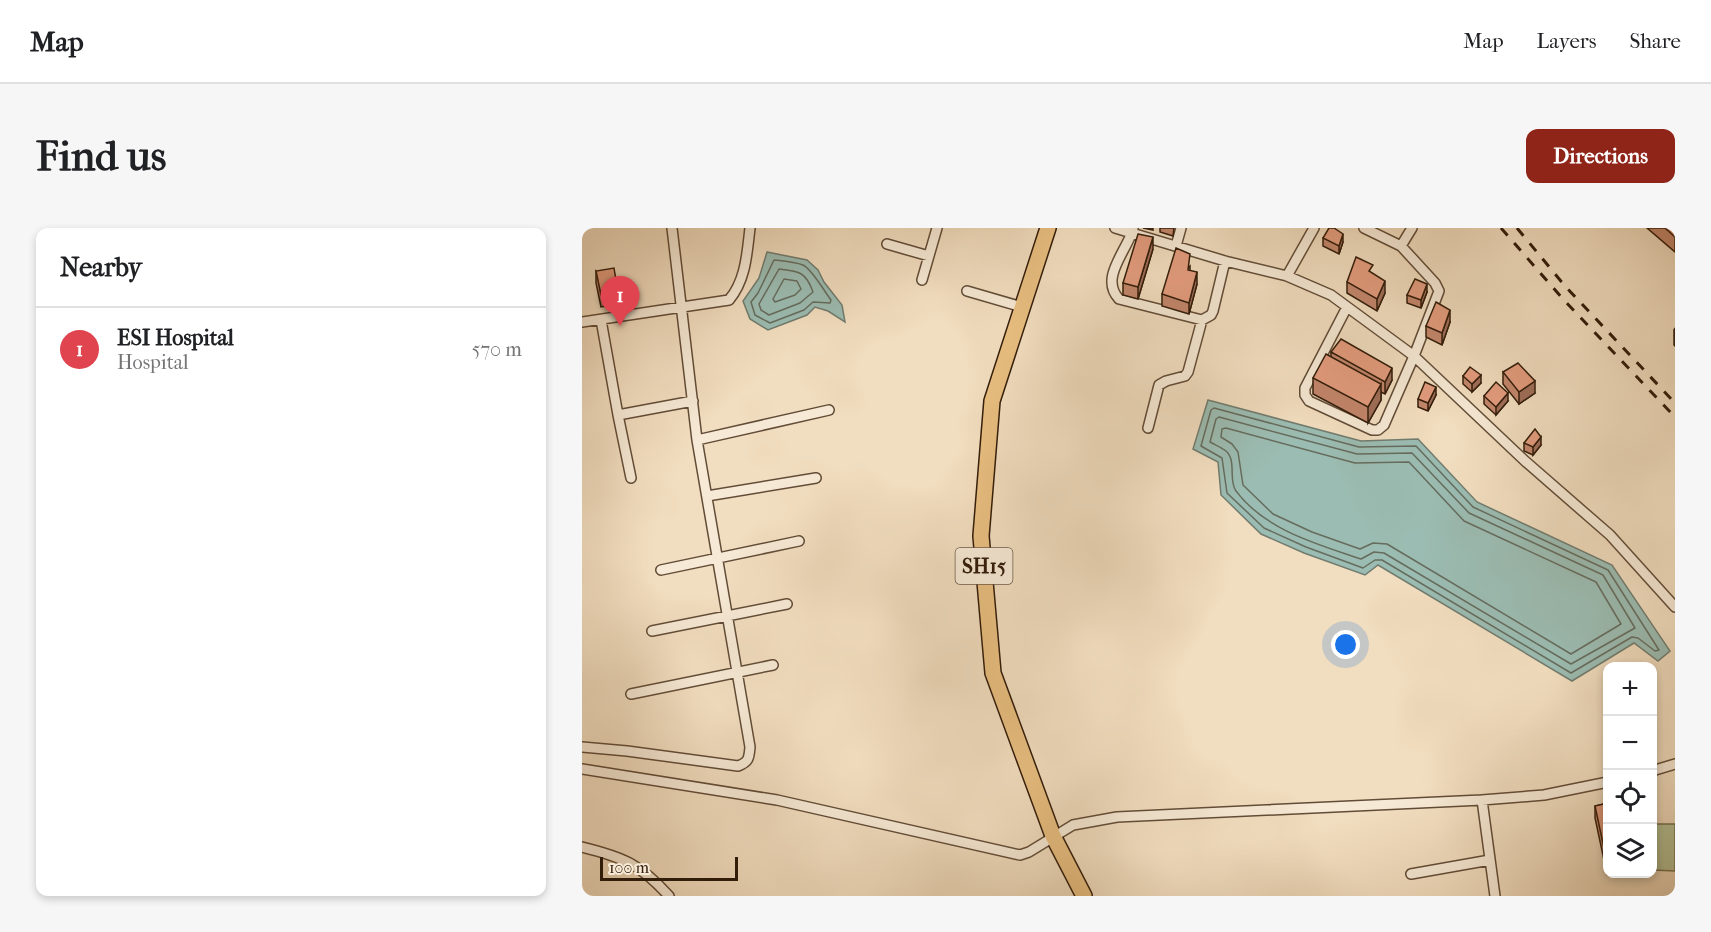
<!DOCTYPE html>
<html lang="en">
<head>
<meta charset="utf-8">
<style>
	:root { --surface:#fff; --page:#f6f6f6; --text:#202124; --muted:#757577; --line:#e0e0e0; --accent:#8f2418 }
	body { margin:0; font-family:"IM FELL French Canon",serif; background:var(--page); color:var(--text) }
	.controls { position:absolute; right:18px; bottom:18px; display:grid; overflow:hidden; border-radius:12px; box-shadow:0 3px 9px #0003 }
	.controls button { width:54px; height:54px; display:grid; place-items:center; padding:0; border:0; border-bottom:2px solid var(--line); background:var(--surface); color:var(--text); font:30px sans-serif }
	.scale { position:absolute; left:18px; bottom:15px; width:138px; box-sizing:border-box; padding-left:6px; border:3px solid #321c0a; border-top:0; font-size:16px; line-height:21px; white-space:nowrap; color:#321c0a; -webkit-text-stroke:4px #f6e9d5; paint-order:stroke }
	.you { position:absolute; left:764px; top:417px; width:21px; height:21px; margin:-15px; border:4px solid #fff; border-radius:50%; background:#1a73e8; box-shadow:0 0 0 9px #1a73e833 }
	.badge { display:grid; place-items:center; width:39px; height:39px; border-radius:50%; background:var(--accent); color:#fff; font-size:20px; font-weight:700 }
	.pin { position:absolute; translate:-50% -50px; filter:drop-shadow(0 2px 3px #0008) }
	.pin::after { content:''; position:absolute; top:32px; width:21px; height:18px; background:inherit; clip-path:polygon(0 0,100% 0,50% 100%) }
	.list { margin:0; padding:0; list-style:none }
	h2 { display:flex; justify-content:space-between; align-items:center; height:78px; margin:0; padding:0 24px; font-size:26px }
	h2 small { font-size:20px; font-weight:400; color:var(--muted) }
	.list li { display:grid; grid-template-columns:39px 1fr auto; gap:18px; align-items:center; box-sizing:border-box; height:84px; padding:0 24px; border-top:2px solid var(--line) }
	.list b { display:block; font-size:22px; white-space:nowrap }
	.list p { margin:0; font-size:20px; white-space:nowrap; color:var(--muted) }
	.list em { font-size:20px; font-style:normal; color:var(--muted) }
	.icon { flex:none; width:33px; height:33px; fill:none; stroke:currentColor; stroke-width:2; stroke-linecap:round; stroke-linejoin:round }
	.map { position:relative; flex:none; width:1093px; height:668px; overflow:hidden; border-radius:12px }
	header { display:flex; align-items:center; gap:36px; box-sizing:border-box; height:84px; padding:0 30px; background:var(--surface); border-bottom:2px solid var(--line) }
	header strong { font-size:28px }
	nav { display:flex; gap:33px; margin-inline-start:auto; font-size:21px }
	.intro { display:flex; align-items:center; justify-content:space-between; box-sizing:border-box; height:144px; padding:0 36px }
	h1 { margin:0; font-size:42px }
	.button { padding:15px 27px; border-radius:12px; background:var(--accent); color:#fff; font-size:21px; font-weight:700 }
	main { display:flex; gap:36px; padding:0 36px }
	aside { flex:1; background:var(--surface); border-radius:12px; box-shadow:0 3px 9px #0003 }
	.map>svg:first-child { display:block }
	.green { fill:#b3c297; stroke:#726f50; stroke-width:1.5 }
	.water { fill:#9bbcb2; stroke:#717c6f; stroke-width:1.5 }
	.lines { fill:none; stroke-linecap:round; stroke-linejoin:round }
	.shore { stroke:#666c5e; stroke-width:1.5 }
	.minor-casing { stroke:#624c37; stroke-width:12 }
	.primary-casing { stroke:#321c0a; stroke-width:18 }
	.minor { stroke:#f6e9d5; stroke-width:9 }
	.primary { stroke:#e8be80; stroke-width:15 }
	.rail { stroke:#321c0a; stroke-width:3; stroke-dasharray:10 10; stroke-linecap:butt }
	.wall { fill:#c3866c; stroke:#321c0a; stroke-width:1.5 }
	.shaded-wall { fill:#9f6d58; stroke:#321c0a; stroke-width:1.5 }
	.building { fill:#e39c7e; stroke:#321c0a; stroke-width:1.5 }
	.labels { text-anchor:middle; dominant-baseline:central; stroke-width:6; stroke-linejoin:round; paint-order:stroke }
	.shield { fill:#f6e9d5; stroke:#6d5a47; stroke-width:1.5 }
	.shield-label { font-size:21px; font-weight:bold; fill:#321c0a }
</style>
</head>
<body>
<header>
<strong>Map</strong>
<nav><a>Map</a><a>Layers</a><a>Share</a></nav>
</header>
<div class="intro"><h1>Find us</h1><a class="button">Directions</a></div>
<main>
<aside>
<h2>Nearby<small></small></h2>
<ul class="list">
<li><span class="badge" style="background:#e0444e">1</span><div><b>ESI Hospital</b><p>Hospital</p></div><em>570 m</em></li>
</ul>
</aside>
<div class="map">
<svg width="1093" height="668" viewBox="0 0 1093 668">
	<rect width="100%" height="100%" fill="#f1ddbf"/>
	<filter id="stains"><feTurbulence type="fractalNoise" baseFrequency=".00333" numOctaves="4"/><feColorMatrix values="0 0 0 0 .2 0 0 0 0 .09 0 0 0 0 .02 0 0 0 .5 -.17"/></filter>
	<radialGradient id="worn" r=".72"><stop offset=".6" stop-color="#630" stop-opacity="0"/><stop offset="1" stop-color="#630" stop-opacity=".3"/></radialGradient>
	<path class="green" d="M1071 596H1093V643L1071 642Z"/>
	<path class="water" d="M185 24 225 32 236 42 242 54 260 77 263 94 246 83 233 79 225 87 186 102 168 91 161 73 177 50Z
		M626 172 779 213 836 211 895 274 1030 337 1088 423 1076 433 1052 415 990 453 796 337 783 347 722 325 679 306 639 267 636 234 611 221Z"/>
	<g class="lines">
		<path class="shore" d="M192 32C201 33 213 34 221 37 230 41 242 63 249 72L248 75 231 74 222 82 188 95 173 87 169 74 176 65Z
			M197 41C217 43 224 44 231 64L218 75 187 87 179 82 177 76Z
			M202 51 215 53 219 61 213 67 193 74 191 71Z
			M632 180 777 219 834 218 891 279 1026 342 1077 422 1073 423 1056 410 1050 409 989 445 800 332H793L781 340 724 319 682 300 645 265 640 230 619 218 629 182Z
			M637 189 775 226 830 225 887 285 1021 347 1053 400 989 436 802 325 792 324 779 331C735 316 683 302 654 263 646 252 655 233 644 223 639 219 633 217 628 214L634 191Z
			M644 200 773 235 827 234 882 293 1014 354 1039 396 989 426 805 316 791 315 778 321 730 304 691 286 661 257 656 224 650 216 639 209 640 201Z"/>
		<g class="minor-casing">
			<path id="minor" d="M533 0 643 33 705 48 749 67 832 128 943 233 1028 307 1093 379
				M551 1C545 23 517 50 537 71L620 92 629 87 631 83 643 33
				M305 16 347 28
				M594 18 599 0
				M819 18 830 0
				M705 48 732 0
				M340 52 355 0
				M385 63 440 79
				M765 79 723 160V167L727 173 790 202H796L802 197 832 128 857 63 853 55 819 18 782 0
				M19 92 36 187 111 173
				M0 94 147 72C164 52 165 25 168 0
				M36 187 49 250
				M566 200 577 157 584 153 603 148 606 144 620 92
				M115 212 247 182
				M125 268 234 250
				M79 342 217 313
				M70 403 205 376
				M49 466 191 437
				M0 519 45 523 156 538C167 534 167 530 168 519L115 212 90 0
				M0 541 195 572 438 627 447 624 491 597 535 589 900 572 962 567 1026 554
				M1070 543 1093 536
				M900 572 913 668
				M0 619C41 629 58 636 87 668
				M829 646 908 632"/>
		</g>
		<g class="primary-casing">
			<path id="primary" d="M466 0 410 173 399 308 411 445 471 608 502 668"/>
		</g>
		<use href="#minor" class="minor"/>
		<use href="#primary" class="primary"/>
		<path class="rail" d="M919 0 981 71 1093 189
			M935 0 983 58 1093 175"/>
	</g>
	<path class="wall" d="M561 0H571V2Z
		M578 0H592L591 8 578 4Z
		M1065 0H1093V24Z
		M741 10 761 14 757 26 741 18Z
		M571 21 556 71 541 67V55Z
		M608 38V42L615 56 607 86 580 78V66Z
		M14 43 36 64V76L19 79 14 55Z
		M791 46 803 65 795 83 765 65V54Z
		M845 64 839 80 825 75V67Z
		M868 94 860 117 844 109V98Z
		M1093 100V118L1092 117V102Z
		M749 124 810 152 803 166 799 164V172L786 195 731 166V150L749 128Z
		M921 144 953 165 937 176 921 156Z
		M881 148 899 155 890 164 881 156Z
		M854 167 846 183 836 179V171Z
		M902 168 926 173 914 187 902 176Z
		M942 215 959 217 951 227 942 223Z
		M1026 575V645L1025 646 1013 590V578Z"/>
	<path class="shaded-wall" d="M761 6V14L757 26V18Z
		M571 9V21L556 71V59Z
		M615 44V56L607 86V75Z
		M803 53V65L795 83V71Z
		M845 56V64L839 80V72Z
		M868 82V94L860 117V105Z
		M810 140V152L803 166V154Z
		M899 147V155L890 164V156Z
		M953 153V165L937 176V164Z
		M799 156V172L786 195V179Z
		M854 159V167L846 183V175Z
		M926 165V173L914 187V179Z
		M959 209V217L951 227V219Z"/>
	<path class="building" d="M747 0H752L761 6 757 18 741 10Z
		M1083 0H1093V9Z
		M556 6 571 9 556 59 541 55Z
		M594 20 608 26 606 42 615 44 607 75 580 66Z
		M774 29 791 37 787 43 803 53 795 71 765 54Z
		M32 40 36 64 19 67 14 43Z
		M833 51 845 56 839 72 825 67Z
		M854 74 868 82 860 105 844 98Z
		M759 111 810 140 803 154 749 124Z
		M744 126 799 156 786 179 731 150Z
		M936 135 953 153 937 164 921 144Z
		M888 139 899 147 890 156 881 148Z
		M843 154 854 159 846 175 836 171Z
		M914 154 926 165 914 179 902 168Z
		M953 201 959 209 951 219 942 215Z
		M1026 575V634H1025L1013 578Z"/>
	<g class="labels">
		<rect class="shield" x="373.5" y="320" width="57" height="36" rx="4.5"/>
		<g class="shield-label">
			<text x="402" y="338">SH15</text>
		</g>
	</g>
	<rect width="100%" height="100%" filter="url(#stains)"/>
	<rect width="100%" height="100%" fill="url(#worn)"/>
</svg>
<div class="controls">
<button>+</button>
<button>−</button>
<button><svg class="icon" aria-label="locate" viewBox="0 0 24 24"><circle cx="12" cy="12" r="6"/><path d="M12 2v4M12 18v4M2 12h4M18 12h4"/></svg></button>
<button><svg class="icon" aria-label="layers" viewBox="0 0 24 24"><path d="M12 4l9 5-9 5-9-5zM3 14l9 5 9-5"/></svg></button>
</div>
<div class="scale">100 m</div>
<div class="you"></div>
<div class="pin badge" style="left:38px;top:98px;background:#e0444e">1</div>
</div>
</main>
</body>
</html>
